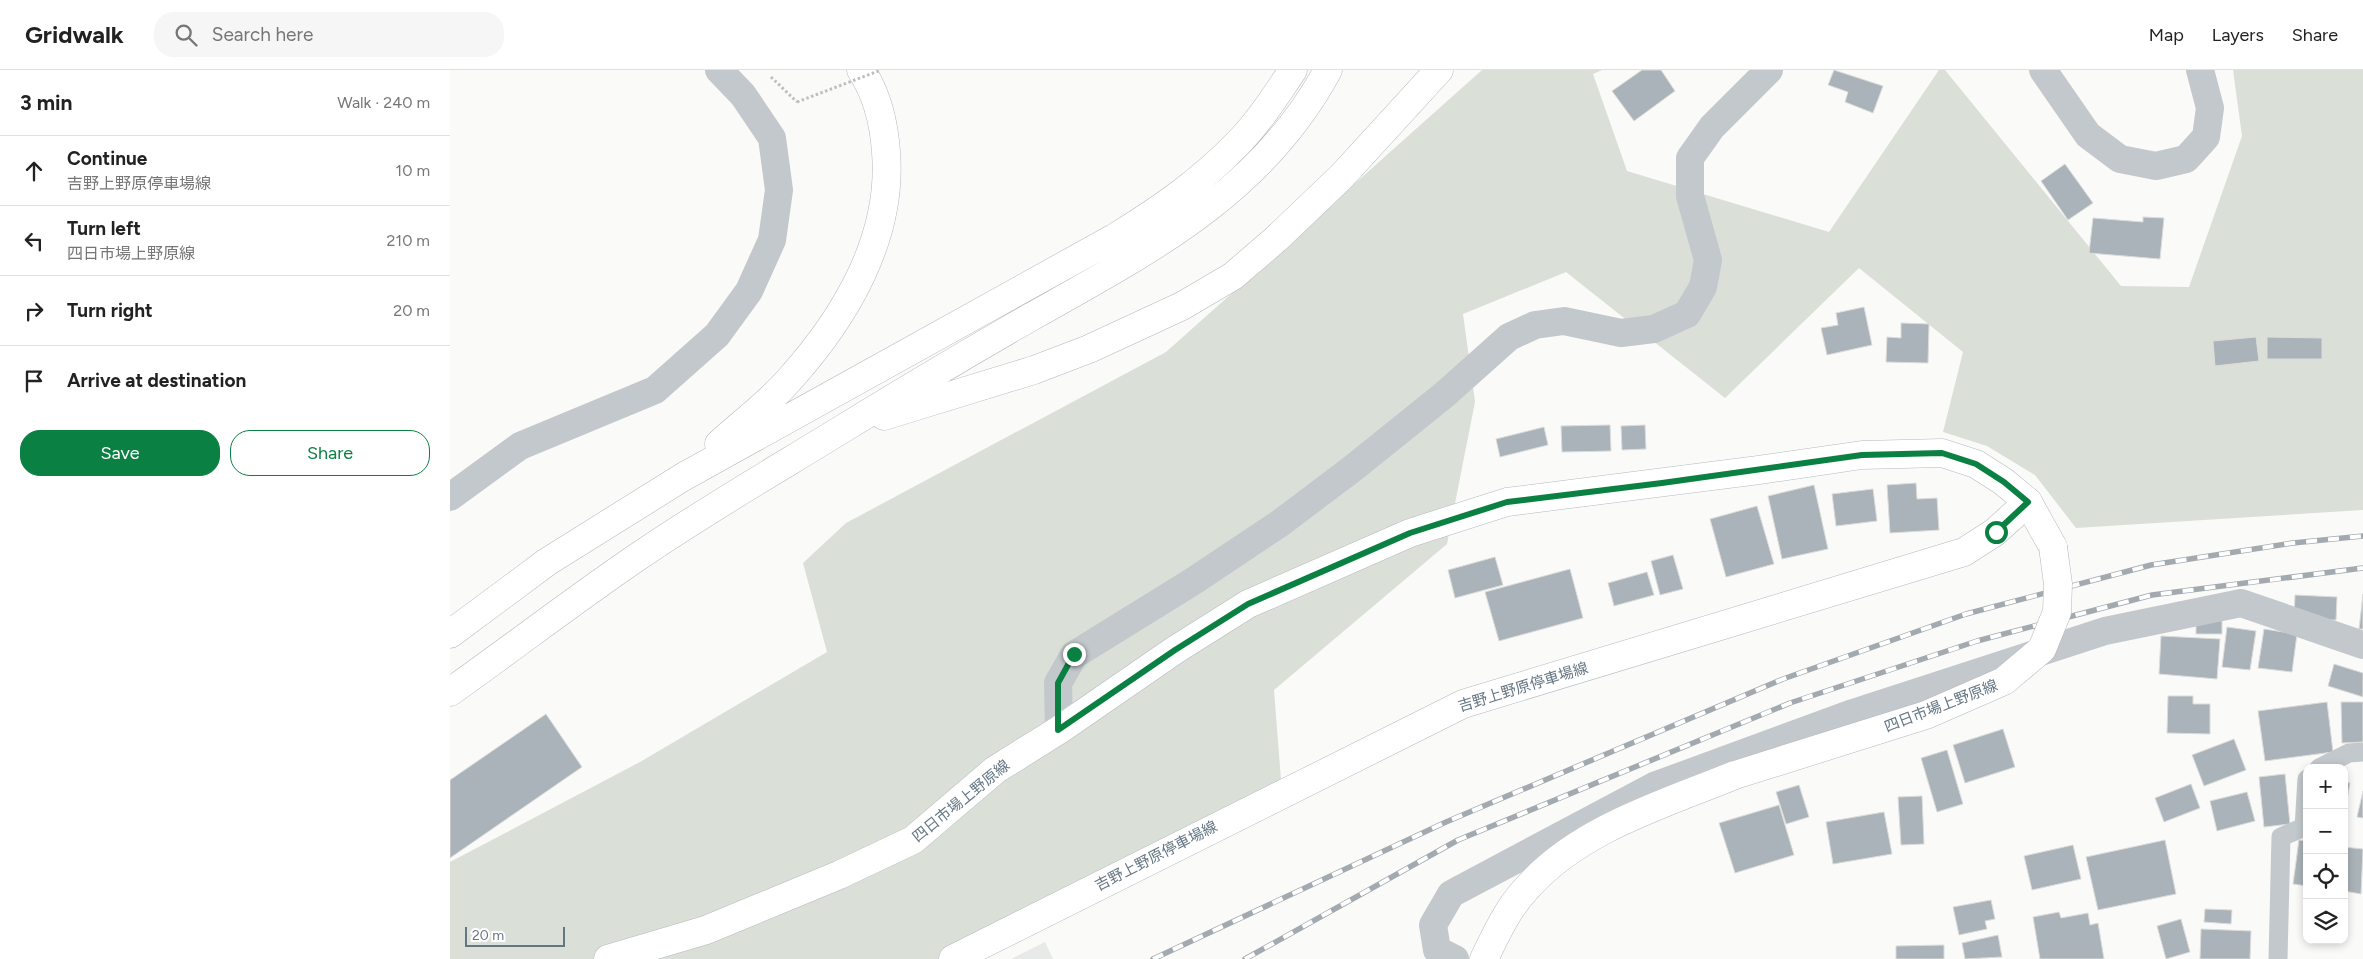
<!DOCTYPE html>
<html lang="en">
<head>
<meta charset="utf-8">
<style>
	:root { --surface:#fff; --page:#f6f6f6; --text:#222; --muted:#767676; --line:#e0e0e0; --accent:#0b8043 }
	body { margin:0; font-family:Figtree,"Noto Sans JP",sans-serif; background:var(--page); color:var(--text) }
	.controls { position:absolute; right:15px; bottom:15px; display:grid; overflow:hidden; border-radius:10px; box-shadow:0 2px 8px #0003 }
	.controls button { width:45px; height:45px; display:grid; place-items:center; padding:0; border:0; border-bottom:1px solid var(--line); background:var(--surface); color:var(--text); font:25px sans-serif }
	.scale { position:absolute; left:15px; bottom:12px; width:100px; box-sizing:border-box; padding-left:5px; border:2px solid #657683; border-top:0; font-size:14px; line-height:18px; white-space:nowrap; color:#657683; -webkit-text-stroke:4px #fff; paint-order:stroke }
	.stop { position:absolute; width:15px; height:15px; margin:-11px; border:4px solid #0b8043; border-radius:50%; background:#fff }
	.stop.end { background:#0b8043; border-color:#fff; box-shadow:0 1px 5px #0008 }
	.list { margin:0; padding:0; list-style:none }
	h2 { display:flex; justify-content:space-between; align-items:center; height:65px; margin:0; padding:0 20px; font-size:21px }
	h2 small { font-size:16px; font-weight:400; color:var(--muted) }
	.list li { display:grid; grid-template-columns:32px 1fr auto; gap:15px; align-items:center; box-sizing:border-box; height:70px; padding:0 20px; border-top:1px solid var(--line) }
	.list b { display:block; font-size:19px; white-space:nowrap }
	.list p { margin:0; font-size:16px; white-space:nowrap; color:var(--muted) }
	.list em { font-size:16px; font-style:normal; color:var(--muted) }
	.actions { display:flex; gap:10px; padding:15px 20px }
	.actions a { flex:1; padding:11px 0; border:1px solid var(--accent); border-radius:20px; text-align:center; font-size:18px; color:var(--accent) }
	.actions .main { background:var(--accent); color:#fff }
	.icon { flex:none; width:28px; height:28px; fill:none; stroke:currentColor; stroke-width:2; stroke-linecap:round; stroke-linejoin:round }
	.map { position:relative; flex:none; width:1913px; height:889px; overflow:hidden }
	header { display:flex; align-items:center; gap:30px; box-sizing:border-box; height:70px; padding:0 25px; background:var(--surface); border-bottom:1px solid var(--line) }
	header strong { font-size:24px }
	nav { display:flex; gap:28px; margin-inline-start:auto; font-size:18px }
	.search { width:350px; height:45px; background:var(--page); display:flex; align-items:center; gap:12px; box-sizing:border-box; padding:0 18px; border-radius:20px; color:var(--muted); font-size:19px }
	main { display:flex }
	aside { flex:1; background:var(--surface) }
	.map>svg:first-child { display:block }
	.built { fill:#e8e9e9 }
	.green { fill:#dadfd7 }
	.building { fill:#aab3b9; stroke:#dcdcda }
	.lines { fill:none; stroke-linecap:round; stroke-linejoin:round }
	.secondary-casing { stroke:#b3babf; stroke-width:29 }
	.primary-casing { stroke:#b5babe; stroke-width:29 }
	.motorway-casing { stroke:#b4b9bd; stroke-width:29 }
	.path { stroke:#bbbfc2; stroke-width:3; stroke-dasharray:2.5 2.5; stroke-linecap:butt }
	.service { stroke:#c3c8cc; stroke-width:19 }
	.minor { stroke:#c3c8cc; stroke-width:28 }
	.secondary { stroke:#fff; stroke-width:28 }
	.primary { stroke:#fff; stroke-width:28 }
	.motorway { stroke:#fff; stroke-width:28 }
	.rail-casing { stroke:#a2aab0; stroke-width:5.5 }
	.rail { stroke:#fff; stroke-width:4; stroke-dasharray:11; stroke-linecap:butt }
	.primary-bridge-casing { stroke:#b5babe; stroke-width:29; stroke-linecap:butt }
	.path-bridge { stroke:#bbbfc2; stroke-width:3; stroke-dasharray:2.5 2.5; stroke-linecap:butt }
	.primary-bridge { stroke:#fff; stroke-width:28 }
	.route { stroke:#0b8043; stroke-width:6 }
	.labels { text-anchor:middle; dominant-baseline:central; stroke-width:5; stroke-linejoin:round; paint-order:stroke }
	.street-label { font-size:15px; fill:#657683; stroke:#fff }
</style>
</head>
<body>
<header>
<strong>Gridwalk</strong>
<div class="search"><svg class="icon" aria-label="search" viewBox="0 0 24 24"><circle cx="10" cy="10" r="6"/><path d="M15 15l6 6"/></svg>Search here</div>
<nav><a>Map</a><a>Layers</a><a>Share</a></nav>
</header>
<main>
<aside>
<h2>3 min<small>Walk · 240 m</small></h2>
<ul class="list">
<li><svg class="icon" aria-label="ahead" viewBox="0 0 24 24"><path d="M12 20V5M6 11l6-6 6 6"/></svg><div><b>Continue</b><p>吉野上野原停車場線</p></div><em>10 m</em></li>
<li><svg class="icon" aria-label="left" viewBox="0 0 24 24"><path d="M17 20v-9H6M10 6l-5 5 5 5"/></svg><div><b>Turn left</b><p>四日市場上野原線</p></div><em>210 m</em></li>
<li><svg class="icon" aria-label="right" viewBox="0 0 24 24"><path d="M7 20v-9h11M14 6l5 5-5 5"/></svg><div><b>Turn right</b></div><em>20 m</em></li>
<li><svg class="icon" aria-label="arrive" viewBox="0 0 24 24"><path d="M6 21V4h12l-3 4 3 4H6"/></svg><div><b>Arrive at destination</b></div></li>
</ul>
<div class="actions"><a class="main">Save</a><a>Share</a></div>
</aside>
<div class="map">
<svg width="1913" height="889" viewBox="0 0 1913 889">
	<rect width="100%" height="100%" fill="#fafaf8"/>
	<path class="built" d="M595 872 603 889H561Z"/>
	<path class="green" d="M1032 0H1152L1143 4 1177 101 1379 162 1489 0H1495L1671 216 1739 217 1792 66 1783 0H1913V440L1626 458 1585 405 1537 376 1493 362 1513 282 1409 198 1275 328 1116 202 1013 244 1025 332 997 474 824 620 832 723 503 889H0V792L190 692 377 582 353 493 396 453 716 282Z"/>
	<path class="building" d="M1192 0H1211L1225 21 1184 51 1162 21Z
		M1384 0 1433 16 1423 43 1395 32 1398 22 1378 15Z
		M1615 94 1643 133 1618 150 1591 111Z
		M1693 147 1714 148 1710 189 1639 183 1643 148 1693 152Z
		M1414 237 1422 275 1377 285 1371 258 1388 255 1386 243Z
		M1451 253 1479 254 1478 293 1436 292 1437 267 1451 268Z
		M1806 267 1809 291 1765 296 1763 271Z
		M1817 267 1872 268V289H1817Z
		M1160 355 1161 381 1112 382 1111 356Z
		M1195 355 1196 379 1172 380 1171 356Z
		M1094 357 1098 375 1050 387 1046 369Z
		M1466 413 1467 429 1487 428 1489 460 1440 463 1437 415Z
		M1364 415 1378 479 1332 489 1318 426Z
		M1423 419 1427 451 1386 456 1382 424Z
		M1307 436 1324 494 1276 507 1260 449Z
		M1223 485 1233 519 1210 525 1201 491Z
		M1045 487 1053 515 1005 528 998 500Z
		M1120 499 1133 548 1049 571 1035 522Z
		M1197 502 1204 525 1164 536 1158 513Z
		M1913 524V559H1909Z
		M1845 525 1887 527 1886 550 1844 549Z
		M1746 548H1772V564H1746Z
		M1777 557 1806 561 1800 600 1772 597Z
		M1814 559 1847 564 1842 602 1808 598Z
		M1711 566 1770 569 1767 609 1709 604Z
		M1884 594 1913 603V627L1878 616Z
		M1718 626H1743V634H1760V664L1717 663Z
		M1877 632 1883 682 1815 691 1808 641Z
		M1891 632H1913V672L1892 673Z
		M96 644 132 697 0 788V710Z
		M1553 659 1565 697 1515 713 1503 675Z
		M1784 669 1796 700 1754 716 1742 685Z
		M1497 680 1513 734 1487 742 1471 688Z
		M1835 704 1840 754 1814 757 1809 707Z
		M1894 712 1900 713 1894 746Z
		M1741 714 1750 738 1714 752 1705 728Z
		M1349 715 1359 747 1336 754 1326 722Z
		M1913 721V748L1907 747Z
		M1797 722 1805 751 1767 761 1760 731Z
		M1472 726 1474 774 1451 775 1448 727Z
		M1329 735 1344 785 1285 803 1269 753Z
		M1434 742 1442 784 1383 794 1376 752Z
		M1715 770 1726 824 1648 840 1636 787Z
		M1849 770 1857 771V816L1843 814Z
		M1623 775 1631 809 1582 820 1574 786Z
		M1894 777 1913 779 1911 824 1894 821Z
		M1541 830 1545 849 1535 851 1537 859 1509 865 1503 837Z
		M1755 839 1782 840 1781 854 1754 852Z
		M1609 842 1611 848 1638 843 1640 855 1648 853 1654 889H1590L1583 847Z
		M1731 849 1740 882 1716 889 1707 856Z
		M1751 859 1801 861 1800 889H1750Z
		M1548 865 1552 887 1515 889 1512 873Z
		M1494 875V889H1446V876Z"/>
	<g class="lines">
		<g class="secondary-casing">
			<path id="secondary" d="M503 889 1013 634 1514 482 1545 462 1578 432"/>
		</g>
		<g class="primary-casing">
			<path id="primary" d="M158 889 256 860 389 805 463 770 545 700 609 660 725 580 798 534 960 463 1057 432 1309 400 1412 385 1492 383 1526 394 1554 412 1578 432 1603 477
				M1034 889C1046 864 1058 838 1077 818 1129 759 1214 734 1285 705"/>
		</g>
		<g class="motorway-casing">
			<path id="motorway" d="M434 346 584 300 639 279 732 236 783 206 826 169 892 106 989 0
				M269 374C292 353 319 333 339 310 395 248 443 168 436 82 434 53 427 24 411 0
				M0 564 97 492 233 407 664 168C708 141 752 111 788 73 809 52 826 25 843 0
				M0 622C62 578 123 531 186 488 253 442 324 401 394 358 456 320 518 283 581 247 698 181 812 123 878 0"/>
		</g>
		<path class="path" d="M321 7 347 32"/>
		<path class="service" d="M1869 698 1899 683 1913 682
			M1828 889 1831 767 1854 757 1857 709"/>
		<path class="minor" d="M1593 0 1638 65 1670 89 1706 96 1736 89 1756 67 1760 38 1750 0
			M0 427 70 376 205 320 267 265 299 221 322 170 329 120 322 68 293 25 269 0
			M609 660 608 613 624 585 742 512 829 454 902 399 994 325 1059 267 1085 255 1114 251 1171 263 1204 259 1237 244 1253 217 1258 190 1240 126V88L1262 57 1319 0
			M1005 889 987 880 983 855 1001 824 1204 716 1403 643 1655 561 1791 533 1913 575"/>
		<use href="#secondary" class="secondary"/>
		<use href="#primary" class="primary"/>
		<use href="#motorway" class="motorway"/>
		<g class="rail-casing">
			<path id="rail" d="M703 889 996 752 1333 609 1516 544 1701 495 1843 473 1913 466
				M795 889 1008 770 1340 633 1527 571 1702 525 1913 498"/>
		</g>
		<use href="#rail" class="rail"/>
		<g class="primary-bridge-casing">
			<path id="primary-bridge" d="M1285 705 1476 645 1554 611 1592 579 1607 542 1608 514 1603 477"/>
		</g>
		<path class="path-bridge" d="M347 32 431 0"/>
		<use href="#primary-bridge" class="primary-bridge"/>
	</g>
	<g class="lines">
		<path class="route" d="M624 584 608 613V660L725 580 798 534 960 463 1057 432 1212 413 1412 385 1492 383 1526 394 1554 412 1578 432 1546 462"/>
	</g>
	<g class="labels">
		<g class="street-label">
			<text transform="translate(1073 617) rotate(-17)">吉野上野原停車場線</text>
			<text transform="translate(1491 636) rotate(-21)">四日市場上野原線</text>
			<text transform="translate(511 731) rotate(-39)">四日市場上野原線</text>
			<text transform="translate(706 786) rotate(-27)">吉野上野原停車場線</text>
		</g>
	</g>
</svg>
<div class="controls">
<button>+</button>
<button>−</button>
<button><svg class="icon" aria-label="locate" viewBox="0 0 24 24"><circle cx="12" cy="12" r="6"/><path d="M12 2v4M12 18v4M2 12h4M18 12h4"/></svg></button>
<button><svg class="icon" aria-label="layers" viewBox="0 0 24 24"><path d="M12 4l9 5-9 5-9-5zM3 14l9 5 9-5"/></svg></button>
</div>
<div class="scale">20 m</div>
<div class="stop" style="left:1546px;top:462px"></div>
<div class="stop end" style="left:624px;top:584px"></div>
</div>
</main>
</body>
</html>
